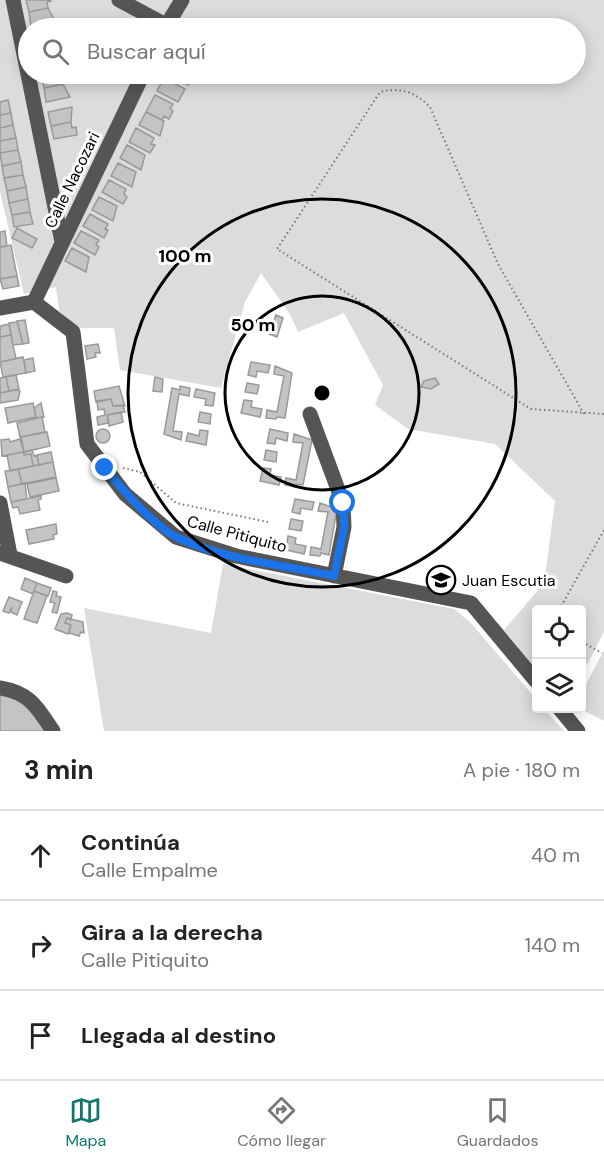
<!DOCTYPE html>
<html lang="es">
<head>
<meta charset="utf-8">
<style>
	:root { --surface:#fff; --page:#f6f6f6; --text:#222; --muted:#767676; --line:#e0e0e0; --accent:#0f766e }
	body { margin:0; font-family:"DM Sans",sans-serif; background:var(--page); color:var(--text) }
	.controls { position:absolute; right:18px; bottom:18px; display:grid; overflow:hidden; border-radius:6px; box-shadow:0 3px 15px #0003 }
	.controls button { width:54px; height:54px; display:grid; place-items:center; padding:0; border:0; border-bottom:2px solid var(--line); background:var(--surface); color:var(--text); font:30px sans-serif }
	.stop { position:absolute; width:18px; height:18px; margin:-14px; border:4px solid #1a73e8; border-radius:50%; background:#fff }
	.stop.end { background:#1a73e8; border-color:#fff; box-shadow:0 2px 6px #0008 }
	.list { margin:0; padding:0; list-style:none }
	h2 { display:flex; justify-content:space-between; align-items:center; height:78px; margin:0; padding:0 24px; font-size:26px }
	h2 small { font-size:20px; font-weight:400; color:var(--muted) }
	.list li { display:grid; grid-template-columns:39px 1fr auto; gap:18px; align-items:center; box-sizing:border-box; height:90px; padding:0 24px; border-top:2px solid var(--line) }
	.list b { display:block; font-size:22px; white-space:nowrap }
	.list p { margin:0; font-size:20px; white-space:nowrap; color:var(--muted) }
	.list em { font-size:20px; font-style:normal; color:var(--muted) }
	.icon { flex:none; width:33px; height:33px; fill:none; stroke:currentColor; stroke-width:2; stroke-linecap:round; stroke-linejoin:round }
	.map { position:relative; flex:none; width:604px; height:731px; overflow:hidden }
	.search { position:absolute; background:var(--surface); box-shadow:0 3px 15px #0003; left:18px; right:18px; top:18px; height:66px; display:flex; align-items:center; gap:15px; box-sizing:border-box; padding:0 21px; border-radius:33px; color:var(--muted); font-size:22px }
	.sheet { height:348px; background:var(--surface) }
	nav { display:flex; justify-content:space-around; align-items:center; box-sizing:border-box; height:84px; border-top:2px solid var(--line); background:var(--surface); font-size:16px; color:var(--muted) }
	nav a { display:grid; justify-items:center; gap:3px }
	nav .on { color:var(--accent) }
	.map>svg:first-child { display:block }
	.green { fill:#dcdcdc; fill-rule:evenodd }
	.building { fill:#c4c4c4; stroke:#999; stroke-width:1.5 }
	.lines { fill:none; stroke-linecap:round; stroke-linejoin:round }
	.path { stroke:#777; stroke-width:2; stroke-dasharray:1.5 3; stroke-linecap:butt }
	.minor { stroke:#555; stroke-width:15 }
	.route { stroke:#1a73e8; stroke-width:8 }
	.ring { fill:none; stroke:#000; stroke-width:3 }
	.labels { text-anchor:middle; dominant-baseline:central; stroke-width:6; stroke-linejoin:round; paint-order:stroke }
	.street-label { font-size:16px; fill:#000; stroke:#fff }
	.poi-label { font-size:16px; fill:#000; stroke:#fff; text-anchor:start }
	.centre { fill:#000; stroke:#fff; stroke-width:3 }
	.ring-label { font-size:18px; text-anchor:middle; font-weight:bold; fill:#000; stroke:#fff; stroke-width:6; stroke-linejoin:round; paint-order:stroke }
</style>
</head>
<body>
<div class="map">
<svg width="604" height="731" viewBox="0 0 604 731">
	<rect width="100%" height="100%" fill="#fff"/>
	<path class="green" d="M0 0H604V632L582 674V610H536V670L504 630 538 590 546 569 555 501 495 444 408 429 375 405 383 385 344 313 298 332 290 314 261 273 245 302 221 388 120 370 114 328H78L59 311 56 287 24 294 0 192ZM28 28H576V74H28Z
		M223 564 454 609 471 623 536 699V708L544 709 564 731H104L84 608 211 633Z
		M604 650V721L581 709 582 692Z"/>
	<path class="building" d="M26 0H50L51 1 47 2 48 8 29 12Z
		M48 8 55 21 31 26 29 12Z
		M41 74H65L66 77H62L63 84 44 88Z
		M166 74H188L191 78 188 85Z
		M164 78 185 89 178 102 157 91Z
		M63 84 70 97 46 102 44 88Z
		M155 95 173 104 170 109 173 111 169 119 164 116 162 120 146 112Z
		M8 100 11 113 0 115V102Z
		M72 107 71 122 51 126 48 112Z
		M146 112 164 121 160 136 139 125Z
		M11 113 13 125 0 128V115Z
		M71 122 72 128 76 127 77 135 54 139 51 126Z
		M13 125 16 138 0 141V128Z
		M136 128 154 138 151 144 155 145 150 153 129 142Z
		M16 138 18 150 0 153V141Z
		M127 145 145 155 141 170 120 158Z
		M18 150 21 162 2 166 0 153Z
		M21 162 23 175 4 178 2 166Z
		M118 163 136 172 132 187 111 176Z
		M23 175 26 187 7 191 4 178Z
		M109 180 126 189 124 194 127 197 123 204 102 192Z
		M26 187 28 199 9 203 7 191Z
		M99 197 117 206 113 221 92 210Z
		M28 199 30 212 12 215 9 203Z
		M30 212 33 224 14 227 12 215Z
		M90 214 108 224 105 229 108 230 104 238 83 226Z
		M17 228 37 239 32 248 12 238Z
		M5 231 7 246 0 247V232Z
		M81 231 99 240 96 245 99 247 95 255 74 243Z
		M11 245 17 276 0 279V247Z
		M72 248 89 257 86 272 65 261Z
		M17 276 19 286 3 289 0 279Z
		M276 315 283 318 277 337 269 334Z
		M25 320 29 343 23 344 17 321Z
		M17 322 23 344 13 345 9 323Z
		M9 324 11 335 0 337V326Z
		M11 335 16 359 0 362V337Z
		M98 344 100 353H95L96 357 87 359 85 346Z
		M23 357 26 373 3 377 0 362Z
		M33 358 35 371 26 373 24 360Z
		M251 362 270 365 268 373 257 371 256 377 248 375Z
		M275 366 292 373 285 418 277 417 276 419 266 418 267 410 277 412 284 376 274 374Z
		M16 375 19 389 9 391 6 377Z
		M6 377 9 391 0 393V378Z
		M155 377 163 379 162 392 153 391Z
		M435 378 439 384 431 389 421 387 424 381Z
		M247 383 259 385 257 394 245 392Z
		M119 386 125 406H113L111 399 96 402 94 391Z
		M180 386 190 388 189 396 179 394 173 431 182 432 181 440 164 434 172 388 180 390Z
		M196 389 215 393 213 406 205 405 206 399 194 397Z
		M16 390 20 391 18 400 0 403V393Z
		M111 399 113 406 123 405 125 412 107 415 109 423 98 425 97 417 105 415 104 409 98 410 97 401Z
		M244 400 252 401 251 407 262 409 260 417 241 413Z
		M33 403 36 417 8 423 5 408Z
		M41 403 44 417 36 418 34 408Z
		M121 412 123 422 109 426 107 415Z
		M200 412 211 414 210 424 198 422Z
		M42 417 45 432 20 437 17 423Z
		M270 429 288 433 287 441 276 438 275 444 267 443Z
		M96 436a7 7 0 1 1 14 0a7 7 0 1 1-14 0Z
		M200 430 208 431 206 445 186 441 188 433 199 436Z
		M47 432 50 446 24 452 21 437Z
		M294 434 312 440 303 485 296 484 295 487 285 485 286 478 296 480 303 443 293 442Z
		M9 439 10 442 20 439 24 452 2 456 1 440Z
		M32 450 34 456 37 455 39 465 33 466 31 454 24 455V452Z
		M266 450 277 452 276 462 264 460Z
		M24 452V455L31 454 33 466 10 471 7 455Z
		M51 452 53 462 39 465 37 455Z
		M53 462 56 477 22 484 18 469Z
		M263 468 271 469 270 475 281 477 279 485 260 481Z
		M18 469 22 484 8 487 5 471Z
		M56 478 59 491 30 497 27 484Z
		M25 483 27 499 11 502 8 487Z
		M41 496V499L38 500 40 510 20 514 18 507 13 508 11 502Z
		M295 499 314 502 312 510 301 508 300 514 292 512Z
		M320 503 337 509 329 555 321 553 320 556 310 555 311 547 321 549 328 512 318 511Z
		M291 519 303 521 301 531 289 529Z
		M56 524 57 534 53 535 54 539 29 544 26 530Z
		M288 536 296 538 295 544 306 546 304 554 286 550Z
		M25 578 37 583 33 594 21 589Z
		M37 583 51 588 48 596 34 591Z
		M34 591 47 596 37 623 24 619Z
		M53 591 57 592 56 596 61 597 57 613 52 612 55 603 50 602Z
		M9 597 22 602 17 615 11 612 12 607 9 613 3 611Z
		M67 613 72 615 71 620 67 618 65 623 71 625 68 634 55 629 61 614Z
		M67 618 83 622 84 633 81 632 79 636 69 633 71 625 65 623Z
		M0 690 24 695 58 731H0Z"/>
	<g class="lines">
		<path class="path" d="M584 414 498 264 430 107C415 92 401 87 380 92L277 249 531 409 604 414
			M123 468 140 472 176 503 268 522
			M559 610 604 530
			M582 642 602 653
			M533 656 536 650"/>
		<path class="minor" d="M13 0 62 242
			M119 0 166 25
			M165 28 182 0
			M34 302 73 332 87 444 125 494 176 537 236 556 471 603 536 681
			M34 302 143 74
			M0 308 34 302
			M310 414 343 503 344 527 334 576
			M0 503 10 555
			M0 553 66 576
			M0 688C30 693 37 707 53 731
			M559 708 578 731"/>
	</g>
	<g class="lines">
		<path class="route" d="M105 468C120 488 156 528 178 538 226 560 283 565 334 576L344 527 343 503"/>
	</g>
	<g class="ring">
		<circle cx="322" cy="393" r="97"/>
		<circle cx="322" cy="393" r="194"/>
	</g>
	<defs>
		<g id="school-ring" transform="scale(1.5)"><circle r="9.5" fill="#fff" stroke="#000" stroke-width="1.5"/><path d="M0-5L7-2L0 1L-7-2ZM-4 1L0 2.5L4 1V4Q0 6-4 4Z" fill="#000"/></g>
	</defs>
	<g fill-rule="evenodd">
		<use href="#school-ring" x="441" y="580"/>
	</g>
	<g class="labels">
		<g class="street-label">
			<text transform="translate(72 180) rotate(-64)">Calle Nacozari</text>
			<text transform="translate(237 534) rotate(15)">Calle Pitiquito</text>
		</g>
		<g class="poi-label">
			<text x="462" y="580">Juan Escutia</text>
		</g>
	</g>
	<circle cx="322" cy="393" r="9" class="centre"/>
	<g class="ring-label">
		<text x="185" y="262">100 m</text>
		<text x="253" y="331">50 m</text>
	</g>
</svg>
<div class="controls">
<button><svg class="icon" aria-label="locate" viewBox="0 0 24 24"><circle cx="12" cy="12" r="6"/><path d="M12 2v4M12 18v4M2 12h4M18 12h4"/></svg></button>
<button><svg class="icon" aria-label="layers" viewBox="0 0 24 24"><path d="M12 4l9 5-9 5-9-5zM3 14l9 5 9-5"/></svg></button>
</div>
<div class="stop" style="left:343px;top:503px"></div>
<div class="stop end" style="left:105px;top:468px"></div>
<div class="search"><svg class="icon" aria-label="search" viewBox="0 0 24 24"><circle cx="10" cy="10" r="6"/><path d="M15 15l6 6"/></svg>Buscar aquí</div>
</div>
<section class="sheet">
<h2>3 min<small>A pie · 180 m</small></h2>
<ul class="list">
<li><svg class="icon" aria-label="ahead" viewBox="0 0 24 24"><path d="M12 20V5M6 11l6-6 6 6"/></svg><div><b>Continúa</b><p>Calle Empalme</p></div><em>40 m</em></li>
<li><svg class="icon" aria-label="right" viewBox="0 0 24 24"><path d="M7 20v-9h11M14 6l5 5-5 5"/></svg><div><b>Gira a la derecha</b><p>Calle Pitiquito</p></div><em>140 m</em></li>
<li><svg class="icon" aria-label="arrive" viewBox="0 0 24 24"><path d="M6 21V4h12l-3 4 3 4H6"/></svg><div><b>Llegada al destino</b></div></li>
</ul>
</section>
<nav>
<a class="on"><svg class="icon" aria-label="map" viewBox="0 0 24 24"><path d="M3 6l6-2 6 2 6-2v14l-6 2-6-2-6 2zM9 4v14M15 6v14"/></svg>Mapa</a>
<a><svg class="icon" aria-label="directions" viewBox="0 0 24 24"><path d="M12 3l9 9-9 9-9-9zM9 14v-3h6M13 9l2 2-2 2"/></svg>Cómo llegar</a>
<a><svg class="icon" aria-label="saved" viewBox="0 0 24 24"><path d="M7 4h10v16l-5-4-5 4z"/></svg>Guardados</a>
</nav>
</body>
</html>
